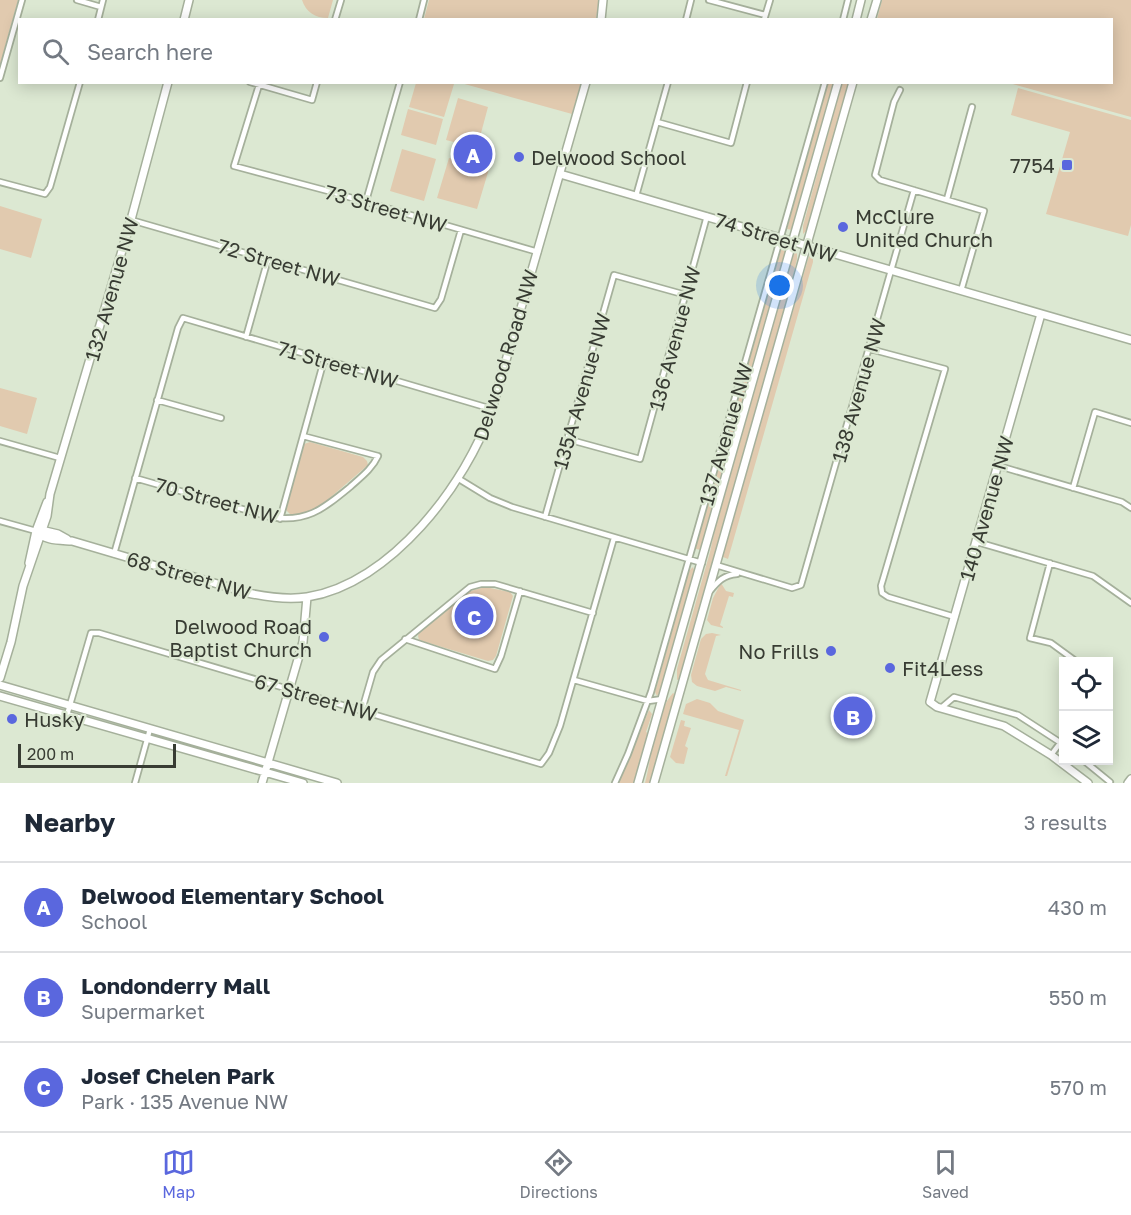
<!DOCTYPE html>
<html lang="en">
<head>
<meta charset="utf-8">
<style>
	:root { --surface:#fff; --page:#f2f2f3; --text:#1f2937; --muted:#747a83; --line:#e0e1e3; --accent:#5a67de }
	body { margin:0; font-family:"Golos Text",sans-serif; background:var(--page); color:var(--text) }
	.controls { position:absolute; right:18px; bottom:18px; display:grid; overflow:hidden; border-radius:0px; box-shadow:0 3px 15px #0003 }
	.controls button { width:54px; height:54px; display:grid; place-items:center; padding:0; border:0; border-bottom:2px solid var(--line); background:var(--surface); color:var(--text); font:30px sans-serif }
	.scale { position:absolute; left:18px; bottom:15px; width:158px; box-sizing:border-box; padding-left:6px; border:3px solid #383c33; border-top:0; font-size:16px; line-height:21px; white-space:nowrap; color:#383c33; -webkit-text-stroke:4px #dce8d2; paint-order:stroke }
	.you { position:absolute; left:780px; top:286px; width:21px; height:21px; margin:-15px; border:4px solid #fff; border-radius:50%; background:#1a73e8; box-shadow:0 0 0 9px #1a73e833 }
	.badge { display:grid; place-items:center; width:39px; height:39px; border-radius:50%; background:var(--accent); color:#fff; font-size:20px; font-weight:700 }
	.pin { position:absolute; translate:-50% -50%; border:3px solid #fff; box-shadow:0 2px 6px #0006 }
	.list { margin:0; padding:0; list-style:none }
	h2 { display:flex; justify-content:space-between; align-items:center; height:78px; margin:0; padding:0 24px; font-size:26px }
	h2 small { font-size:20px; font-weight:400; color:var(--muted) }
	.list li { display:grid; grid-template-columns:39px 1fr auto; gap:18px; align-items:center; box-sizing:border-box; height:90px; padding:0 24px; border-top:2px solid var(--line) }
	.list b { display:block; font-size:22px; white-space:nowrap }
	.list p { margin:0; font-size:20px; white-space:nowrap; color:var(--muted) }
	.list em { font-size:20px; font-style:normal; color:var(--muted) }
	.icon { flex:none; width:33px; height:33px; fill:none; stroke:currentColor; stroke-width:2; stroke-linecap:round; stroke-linejoin:round }
	.map { position:relative; flex:none; width:1131px; height:783px; overflow:hidden }
	.search { position:absolute; background:var(--surface); box-shadow:0 3px 15px #0003; left:18px; right:18px; top:18px; height:66px; display:flex; align-items:center; gap:15px; box-sizing:border-box; padding:0 21px; border-radius:0px; color:var(--muted); font-size:22px }
	.sheet { height:348px; background:var(--surface) }
	nav { display:flex; justify-content:space-around; align-items:center; box-sizing:border-box; height:84px; border-top:2px solid var(--line); background:var(--surface); font-size:16px; color:var(--muted) }
	nav a { display:grid; justify-items:center; gap:3px }
	nav .on { color:var(--accent) }
	.map>svg:first-child { display:block }
	.green { fill:#e1caaf }
	.lines { fill:none; stroke-linecap:round; stroke-linejoin:round }
	.street-casing { stroke:#a5b09b; stroke-width:8 }
	.secondary-casing { stroke:#a5b09b; stroke-width:10 }
	.street { stroke:#fff; stroke-width:4.5 }
	.secondary { stroke:#fff; stroke-width:7 }
	.poi-dot { fill:#5a67de; stroke:#dce8d2; stroke-width:2 }
	.labels { text-anchor:middle; dominant-baseline:central; stroke-width:4.5; stroke-linejoin:round; paint-order:stroke }
	.poi-label { font-size:20px; fill:#383c33; stroke:#dce8d2; text-anchor:start }
	.street-label { font-size:20px; fill:#383c33; stroke:#dce8d2 }
</style>
</head>
<body>
<div class="map">
<svg width="1131" height="783" viewBox="0 0 1131 783">
	<rect width="100%" height="100%" fill="#dce8d2"/>
	<path class="green" d="M0 0H18L0 65Z
		M302 0H333L328 18C315 18 306 12 302 0Z
		M429 0H599L596 19H424Z
		M882 0H1131V117L1009 83 1112 82V20L877 19Z
		M448 83 454 84 444 117 409 107 416 83Z
		M461 83 581 82V83L572 114Z
		M828 83H834L793 226 792 230 787 229Z
		M842 83H850L808 229 803 234V226Z
		M1018 88 1131 120V225L1128 236 1046 214 1070 132 1011 115Z
		M458 98 488 107 477 148 446 140Z
		M408 109 443 119 436 145 401 135Z
		M402 149 436 159 424 201 390 191Z
		M449 158 489 169 477 209 437 198Z
		M0 206 42 219 31 258 0 249Z
		M781 250 786 251V253L701 550 696 549V547Z
		M795 252 797 253V259L784 314 682 672 680 679 677 680V669L710 552 717 520 792 258Z
		M809 256 813 258V262L728 559 723 557V553Z
		M0 388 37 398 27 434 0 426Z
		M310 442 363 457 367 461 368 465 324 503 309 512 292 516 286 510 304 444Z
		M693 567 695 573 661 690 657 696 655 692 689 571Z
		M721 583 726 591 734 593 733 597 729 596 720 625 723 627V628L711 625 707 620 713 598Z
		M485 587 510 592 513 596 496 656 493 660 488 661 419 640 418 636 419 632 467 592Z
		M712 633 721 635 716 636 705 674 708 680 741 690V691L726 687 715 691 697 686 692 682 691 675 701 639 706 634Z
		M673 693 676 695 650 783H645C652 757 654 714 673 693Z
		M697 699 710 703 718 711 744 720 727 776H725L739 730 683 714 686 704Z
		M649 710 652 714 646 732 649 734 635 783H619Z
		M681 720 685 721 684 726 691 728 685 746 688 748 684 764 676 763 670 757Z"/>
	<g class="lines">
		<g class="street-casing">
			<path id="street" d="M77 0 101 7
				M709 0 765 15
				M98 20 103 0
				M335 20 341 0
				M419 20 424 0
				M686 20 691 0
				M764 20 770 0
				M843 20 848 0
				M0 78 22 0
				M250 82 312 100 317 82
				M259 85 234 166 328 191 538 252
				M900 90 894 102 875 175 880 180 984 211 961 291
				M657 122 731 143 747 82
				M0 182 45 194 50 187 80 82
				M636 196 668 82
				M947 199 972 107
				M366 201 400 82
				M131 220 435 308 441 299 461 230
				M246 337 268 259
				M870 349 945 369 881 586 882 593 888 597 955 617
				M157 400 221 418
				M567 439 640 459 707 216
				M0 441 60 458
				M999 466 1122 502 1131 508
				M135 478 270 517C307 523 323 509 350 487 361 477 372 469 378 456L303 436
				M459 479 490 498 512 507 702 563
				M1073 488 1095 412 1131 423
				M545 517 614 275 686 295
				M280 519 324 360
				M0 521 36 531
				M977 542 1093 576 1131 603
				M114 554 178 328 183 318 492 409
				M1050 563 1030 638 1051 643 1077 662
				M716 565 792 588 801 585 914 190
				M710 591C718 581 724 575 737 574
				M405 639 495 669 501 656 520 591
				M574 680 648 701 663 699
				M941 708 954 697 1018 715 1064 745
				M362 710 373 672 381 660 470 587 481 584H495L593 613
				M67 715 91 633H99L541 764 549 753 560 726 614 538
				M1051 755 1064 738
				M1083 760 1110 782
				M135 783 150 729
				M615 783 628 754 651 692 825 82"/>
		</g>
		<g class="secondary-casing">
			<path id="secondary" d="M184 20 189 0
				M601 20 603 0
				M856 20 861 0
				M871 20 877 0
				M560 174 1131 340
				M1041 314 930 702 937 707 1004 726 1051 755 1088 783
				M41 530 58 534 67 539
				M36 531C45 541 59 540 72 541L248 593C267 597 288 600 307 597 391 584 466 484 492 409L586 82
				M29 563 36 531 47 502
				M0 678 11 642 23 586 47 516 50 494 129 227 168 82
				M0 685 337 783
				M0 696 303 783
				M262 783 303 642 307 597
				M638 783 838 82
				M654 783 853 82
				M1128 783 1131 779"/>
		</g>
		<use href="#street" class="street"/>
		<use href="#secondary" class="secondary"/>
	</g>
	<g class="poi-dot">
		<circle cx="519" cy="157" r="6"/>
		<rect x="1061" y="159" width="12" height="12" rx="3"/>
		<circle cx="843" cy="227" r="6"/>
		<circle cx="324" cy="637" r="6"/>
		<circle cx="831" cy="651" r="6"/>
		<circle cx="890" cy="668" r="6"/>
		<circle cx="12" cy="719" r="6"/>
	</g>
	<g class="labels">
		<g class="poi-label">
			<text x="531" y="157">Delwood School</text>
			<text x="1055" y="165" text-anchor="end">7754</text>
			<text x="855" y="216">McClure<tspan x="855" dy="23">United Church</tspan></text>
			<text x="312" y="626" text-anchor="end">Delwood Road<tspan x="312" dy="23">Baptist Church</tspan></text>
			<text x="819" y="651" text-anchor="end">No Frills</text>
			<text x="902" y="668">Fit4Less</text>
			<text x="24" y="719">Husky</text>
		</g>
		<g class="street-label">
			<text transform="translate(386 208) rotate(16)">73 Street NW</text>
			<text transform="translate(776 237) rotate(17)">74 Street NW</text>
			<text transform="translate(279 262) rotate(16)">72 Street NW</text>
			<text transform="translate(111 289) rotate(-74)">132 Avenue NW</text>
			<text transform="translate(674 338) rotate(-75)">136 Avenue NW</text>
			<text transform="translate(505 355) rotate(-73)">Delwood Road NW</text>
			<text transform="translate(338 364) rotate(16)">71 Street NW</text>
			<text transform="translate(858 390) rotate(-74)">138 Avenue NW</text>
			<text transform="translate(581 391) rotate(-74)">135A Avenue NW</text>
			<text transform="translate(725 434) rotate(-74)">137 Avenue NW</text>
			<text transform="translate(217 500) rotate(15)">70 Street NW</text>
			<text transform="translate(986 508) rotate(-74)">140 Avenue NW</text>
			<text transform="translate(189 575) rotate(16)">68 Street NW</text>
			<text transform="translate(316 697) rotate(16)">67 Street NW</text>
		</g>
	</g>
</svg>
<div class="controls">
<button><svg class="icon" aria-label="locate" viewBox="0 0 24 24"><circle cx="12" cy="12" r="6"/><path d="M12 2v4M12 18v4M2 12h4M18 12h4"/></svg></button>
<button><svg class="icon" aria-label="layers" viewBox="0 0 24 24"><path d="M12 4l9 5-9 5-9-5zM3 14l9 5 9-5"/></svg></button>
</div>
<div class="scale">200 m</div>
<div class="you"></div>
<div class="pin badge" style="left:473px;top:154px">A</div>
<div class="pin badge" style="left:853px;top:716px">B</div>
<div class="pin badge" style="left:474px;top:616px">C</div>
<div class="search"><svg class="icon" aria-label="search" viewBox="0 0 24 24"><circle cx="10" cy="10" r="6"/><path d="M15 15l6 6"/></svg>Search here</div>
</div>
<section class="sheet">
<h2>Nearby<small>3 results</small></h2>
<ul class="list">
<li><span class="badge">A</span><div><b>Delwood Elementary School</b><p>School</p></div><em>430 m</em></li>
<li><span class="badge">B</span><div><b>Londonderry Mall</b><p>Supermarket</p></div><em>550 m</em></li>
<li><span class="badge">C</span><div><b>Josef Chelen Park</b><p>Park · 135 Avenue NW</p></div><em>570 m</em></li>
</ul>
</section>
<nav>
<a class="on"><svg class="icon" aria-label="map" viewBox="0 0 24 24"><path d="M3 6l6-2 6 2 6-2v14l-6 2-6-2-6 2zM9 4v14M15 6v14"/></svg>Map</a>
<a><svg class="icon" aria-label="directions" viewBox="0 0 24 24"><path d="M12 3l9 9-9 9-9-9zM9 14v-3h6M13 9l2 2-2 2"/></svg>Directions</a>
<a><svg class="icon" aria-label="saved" viewBox="0 0 24 24"><path d="M7 4h10v16l-5-4-5 4z"/></svg>Saved</a>
</nav>
</body>
</html>
